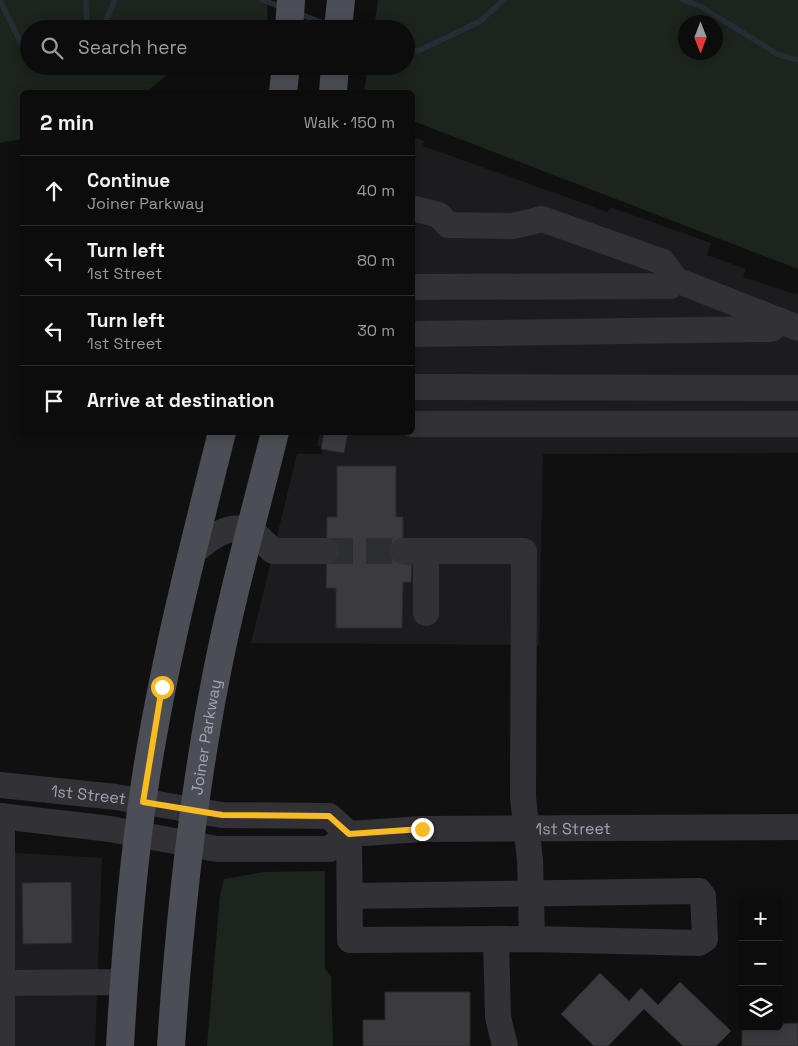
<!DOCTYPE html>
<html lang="en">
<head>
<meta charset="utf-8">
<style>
	:root { --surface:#0c0c0d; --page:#151516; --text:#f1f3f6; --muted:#9a9b9d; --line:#2c2c2e }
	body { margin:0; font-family:"Space Grotesk",sans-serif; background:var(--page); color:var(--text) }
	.controls { position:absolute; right:15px; bottom:15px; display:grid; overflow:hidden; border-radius:8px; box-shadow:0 2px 12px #0003 }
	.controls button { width:45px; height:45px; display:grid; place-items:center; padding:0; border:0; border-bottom:1px solid var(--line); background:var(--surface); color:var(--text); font:25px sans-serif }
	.compass { position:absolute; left:678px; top:15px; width:45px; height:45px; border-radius:50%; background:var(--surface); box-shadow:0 2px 12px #0003; rotate:180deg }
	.stop { position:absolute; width:15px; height:15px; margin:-11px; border:4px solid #f8bc21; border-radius:50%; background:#fff }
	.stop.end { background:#f8bc21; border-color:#fff; box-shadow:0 1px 5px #0008 }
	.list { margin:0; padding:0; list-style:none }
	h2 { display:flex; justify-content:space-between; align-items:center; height:65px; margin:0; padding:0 20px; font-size:21px }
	h2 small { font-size:16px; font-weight:400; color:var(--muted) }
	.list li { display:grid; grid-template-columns:32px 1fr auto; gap:15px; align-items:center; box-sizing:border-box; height:70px; padding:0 20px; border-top:1px solid var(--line) }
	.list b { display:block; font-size:19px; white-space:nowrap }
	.list p { margin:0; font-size:16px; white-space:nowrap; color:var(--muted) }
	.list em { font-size:16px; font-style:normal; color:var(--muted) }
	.icon { flex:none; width:28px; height:28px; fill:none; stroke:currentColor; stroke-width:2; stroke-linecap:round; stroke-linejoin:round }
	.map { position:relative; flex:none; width:798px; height:1046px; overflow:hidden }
	.search { position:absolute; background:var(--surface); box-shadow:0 2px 12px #0003; left:20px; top:20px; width:395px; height:55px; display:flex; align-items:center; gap:12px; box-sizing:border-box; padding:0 18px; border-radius:28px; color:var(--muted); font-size:19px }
	.panel { position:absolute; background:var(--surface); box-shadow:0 2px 12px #0003; left:20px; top:90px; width:395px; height:345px; border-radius:8px }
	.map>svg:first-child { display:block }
	.built { fill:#1c1c1e }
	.green { fill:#1c241d; fill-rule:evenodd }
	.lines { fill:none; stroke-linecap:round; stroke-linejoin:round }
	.stream { stroke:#262d35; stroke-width:5.5 }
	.building { fill:#3a3a3f; stroke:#2a2a2d }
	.minor-tunnel { stroke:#2d2e31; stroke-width:26; stroke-dasharray:26 13; stroke-linecap:butt }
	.minor { stroke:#313136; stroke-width:26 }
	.major { stroke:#4c4e55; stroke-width:28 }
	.route { stroke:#f8bc21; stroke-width:6 }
	.labels { text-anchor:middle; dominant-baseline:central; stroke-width:4; stroke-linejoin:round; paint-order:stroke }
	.street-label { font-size:16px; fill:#a0a5b3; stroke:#0b0b0c }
</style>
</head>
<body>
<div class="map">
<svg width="798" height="1046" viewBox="0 0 798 1046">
	<rect width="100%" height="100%" fill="#101011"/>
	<path class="built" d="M413 137 424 141 423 146 608 212 610 207 711 243 707 255 746 269 743 277 798 295V453L543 454 539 645 251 643 297 454H322V447L317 446 320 433 412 432Z
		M0 852 102 858 95 1046H0Z"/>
	<path class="green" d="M0 0H267L268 29H29V66H185L170 73 146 92H22V139L0 143Z
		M378 0H798V269L413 121 412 92H364L368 66H406V29H374ZM716 22V52H686V22Z
		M325 871V969L331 976 333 1046H207L220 895 224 879 264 872Z"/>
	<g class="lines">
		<path class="stream" d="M86 0 87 29
			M262 0 284 8
			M683 0 700 6 779 55 798 60
			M0 1 21 43 29 50
			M297 13 331 26
			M87 29 105 22 115 0
			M406 49 418 51 479 22 504 0
			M47 66 50 69 55 66"/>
	</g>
	<path class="building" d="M324 432H348L344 453 321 449Z
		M337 466H396V517H403V564H412L411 582H403L402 628H336V588H326L327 517H337Z
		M71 882 72 943 23 944 22 883Z
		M600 973 629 1001 641 988 658 1005 680 982 731 1031 716 1046H683L644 1009 608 1046H594L561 1014Z
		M385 992H470V1046H363V1020H385Z
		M798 1023V1046H742V1027H779V1024Z"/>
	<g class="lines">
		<path class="minor-tunnel" d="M327 551H403"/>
		<g class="minor">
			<path d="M412 208 439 215 448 225 513 226 542 219 663 262 676 280 798 328"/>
			<path d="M412 287 670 286 676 280"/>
			<path d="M412 334 771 329 781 321"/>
			<path d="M412 387 798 388"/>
			<path d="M412 424H798"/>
			<path d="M403 551H426"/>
			<path d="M193 552C208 540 228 522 249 531 258 534 266 545 273 551H327"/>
			<path d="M426 613V551H524L523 797 530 860 532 939"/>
			<path id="s1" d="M0 785 116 797 222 815 329 816 349 834"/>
			<path id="s2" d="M0 816 110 829 217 849H329L349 834 422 829 798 827"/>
			<path d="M2 816V1046"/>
			<path d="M349 834 350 940 532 939 699 943 705 939 703 896 699 891 350 896"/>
			<path d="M496 939 498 1017 505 1046"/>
			<path d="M3 983 124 982"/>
		</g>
		<g class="major">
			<path d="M289 29 291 0"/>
			<path d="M338 29 341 0"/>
			<path d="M283 92 286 66"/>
			<path d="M333 92 335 66"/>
			<path d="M120 1046C125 958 132 870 145 783 163 664 193 549 222 432"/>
			<path id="s3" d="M171 1046C180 909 195 772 224 638 239 569 258 501 275 432"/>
		</g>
	</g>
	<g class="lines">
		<path class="route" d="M162 687 143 802 222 815 329 816 349 834 422 829"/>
	</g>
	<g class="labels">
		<g class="street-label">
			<text stroke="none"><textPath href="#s3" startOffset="311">Joiner Parkway</textPath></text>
			<text stroke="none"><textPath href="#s1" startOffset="89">1st Street</textPath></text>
			<text stroke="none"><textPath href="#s2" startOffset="581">1st Street</textPath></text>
		</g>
	</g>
</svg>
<div class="controls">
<button>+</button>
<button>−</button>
<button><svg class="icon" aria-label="layers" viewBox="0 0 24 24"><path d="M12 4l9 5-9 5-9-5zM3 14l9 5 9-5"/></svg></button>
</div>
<svg class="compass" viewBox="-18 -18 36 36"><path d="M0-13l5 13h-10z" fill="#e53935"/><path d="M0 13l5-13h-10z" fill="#9a9b9d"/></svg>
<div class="stop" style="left:162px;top:687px"></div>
<div class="stop end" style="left:422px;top:829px"></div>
<div class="search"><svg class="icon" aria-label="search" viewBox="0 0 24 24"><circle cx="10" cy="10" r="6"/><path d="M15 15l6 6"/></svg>Search here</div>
<section class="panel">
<h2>2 min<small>Walk · 150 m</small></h2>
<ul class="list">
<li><svg class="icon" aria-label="ahead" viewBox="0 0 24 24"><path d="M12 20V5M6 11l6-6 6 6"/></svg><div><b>Continue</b><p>Joiner Parkway</p></div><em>40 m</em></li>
<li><svg class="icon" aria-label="left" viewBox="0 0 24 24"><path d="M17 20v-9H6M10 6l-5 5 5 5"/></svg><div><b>Turn left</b><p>1st Street</p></div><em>80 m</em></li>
<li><svg class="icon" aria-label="left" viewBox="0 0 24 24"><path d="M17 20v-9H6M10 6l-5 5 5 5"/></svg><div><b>Turn left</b><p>1st Street</p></div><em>30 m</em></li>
<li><svg class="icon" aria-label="arrive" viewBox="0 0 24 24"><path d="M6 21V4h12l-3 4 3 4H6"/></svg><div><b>Arrive at destination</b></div></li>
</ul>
</section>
</div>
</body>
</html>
